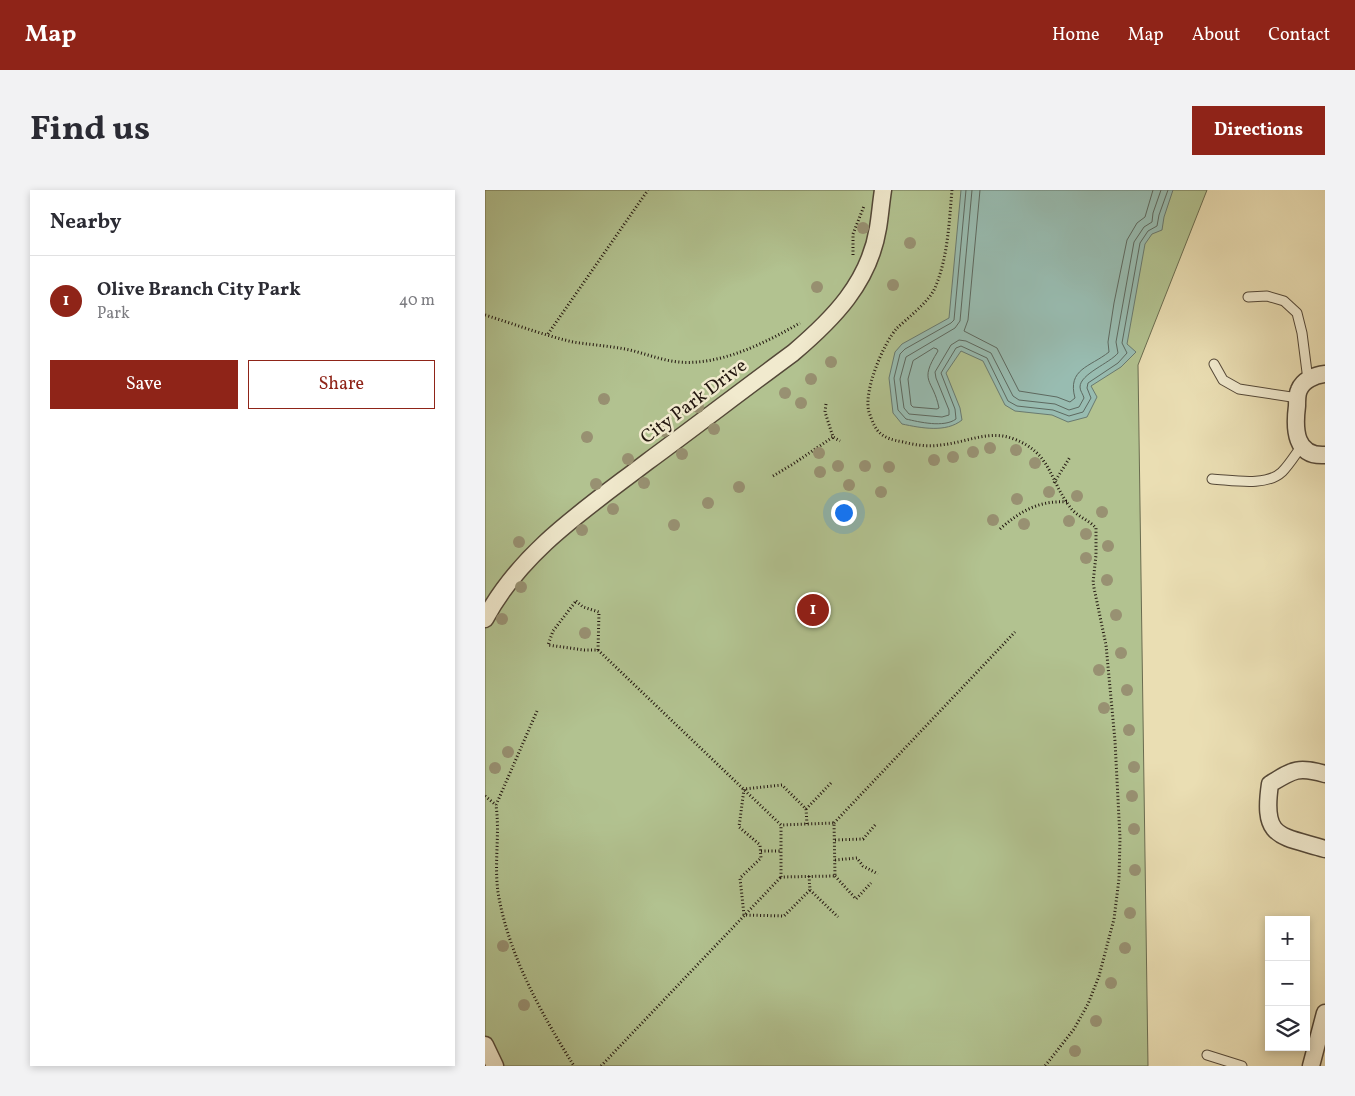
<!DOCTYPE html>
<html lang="en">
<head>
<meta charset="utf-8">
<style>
	:root { --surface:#fff; --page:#f2f2f3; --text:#2b2b33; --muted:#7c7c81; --line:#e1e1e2; --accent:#8f2418 }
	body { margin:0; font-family:Vollkorn,serif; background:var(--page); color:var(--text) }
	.controls { position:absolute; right:15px; bottom:15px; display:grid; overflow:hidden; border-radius:0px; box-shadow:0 2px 8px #0003 }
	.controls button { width:45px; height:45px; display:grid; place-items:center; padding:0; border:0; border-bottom:1px solid var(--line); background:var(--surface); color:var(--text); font:25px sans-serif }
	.you { position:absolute; left:358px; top:322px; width:18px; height:18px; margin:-12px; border:4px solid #fff; border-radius:50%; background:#1a73e8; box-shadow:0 0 0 8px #1a73e833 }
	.badge { display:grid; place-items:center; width:32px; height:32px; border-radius:50%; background:var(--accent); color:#fff; font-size:16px; font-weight:700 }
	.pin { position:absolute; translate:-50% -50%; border:2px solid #fff; box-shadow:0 1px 5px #0006 }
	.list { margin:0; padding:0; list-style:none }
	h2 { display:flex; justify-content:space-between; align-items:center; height:65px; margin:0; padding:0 20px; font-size:21px }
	h2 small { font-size:16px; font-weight:400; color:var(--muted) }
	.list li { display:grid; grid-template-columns:32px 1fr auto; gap:15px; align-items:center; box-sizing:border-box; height:90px; padding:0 20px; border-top:1px solid var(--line) }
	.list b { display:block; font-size:19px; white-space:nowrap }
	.list p { margin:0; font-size:16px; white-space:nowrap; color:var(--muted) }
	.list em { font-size:16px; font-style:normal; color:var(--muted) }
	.actions { display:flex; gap:10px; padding:15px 20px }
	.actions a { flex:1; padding:11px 0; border:1px solid var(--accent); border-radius:0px; text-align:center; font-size:18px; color:var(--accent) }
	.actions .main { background:var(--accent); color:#fff }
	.icon { flex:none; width:28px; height:28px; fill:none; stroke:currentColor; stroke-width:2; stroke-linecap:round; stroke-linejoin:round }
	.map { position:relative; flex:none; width:840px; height:876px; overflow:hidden; border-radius:0px }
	header { display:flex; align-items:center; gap:30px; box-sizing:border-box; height:70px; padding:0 25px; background:var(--accent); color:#fff }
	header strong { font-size:24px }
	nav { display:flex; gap:28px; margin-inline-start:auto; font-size:18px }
	.intro { display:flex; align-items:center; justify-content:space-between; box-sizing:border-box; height:120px; padding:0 30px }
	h1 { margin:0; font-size:35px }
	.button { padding:12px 22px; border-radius:0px; background:var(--accent); color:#fff; font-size:18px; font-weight:700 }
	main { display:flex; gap:30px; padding:0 30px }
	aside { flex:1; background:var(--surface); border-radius:0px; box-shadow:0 2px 8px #0003 }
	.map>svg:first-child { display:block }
	.green { fill:#b2c290; stroke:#6a6c50 }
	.water { fill:#98bcb1; stroke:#697a70 }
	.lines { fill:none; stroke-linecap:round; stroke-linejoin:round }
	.shore { stroke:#5d6960; stroke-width:1 }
	.lane-casing { stroke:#544838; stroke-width:11 }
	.street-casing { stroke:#544838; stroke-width:19 }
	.path { stroke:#22160f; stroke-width:3; stroke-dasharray:1 2.5; stroke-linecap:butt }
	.lane { stroke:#f1eace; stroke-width:9 }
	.street { stroke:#f1eace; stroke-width:16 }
	.tree { fill:#989172 }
	.labels { text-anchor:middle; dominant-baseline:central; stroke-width:5; stroke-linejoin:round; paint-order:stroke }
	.street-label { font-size:19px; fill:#22160f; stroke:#f1eace }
</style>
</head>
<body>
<header>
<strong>Map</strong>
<nav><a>Home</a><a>Map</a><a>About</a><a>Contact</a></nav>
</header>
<div class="intro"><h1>Find us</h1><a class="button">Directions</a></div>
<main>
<aside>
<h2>Nearby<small></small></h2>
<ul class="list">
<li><span class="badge">1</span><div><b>Olive Branch City Park</b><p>Park</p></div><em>40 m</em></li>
</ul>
<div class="actions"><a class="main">Save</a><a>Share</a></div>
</aside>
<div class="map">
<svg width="840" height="876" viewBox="0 0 840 876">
	<rect width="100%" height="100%" fill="#eadeb3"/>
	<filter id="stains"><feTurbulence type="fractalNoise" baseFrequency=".004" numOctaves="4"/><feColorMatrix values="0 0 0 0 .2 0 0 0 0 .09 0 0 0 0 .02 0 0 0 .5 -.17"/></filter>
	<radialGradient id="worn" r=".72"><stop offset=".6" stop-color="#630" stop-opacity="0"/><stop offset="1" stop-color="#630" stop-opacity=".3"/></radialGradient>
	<path class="green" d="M0 0H722L653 175 663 876H0Z"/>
	<path class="water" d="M476 0H688L679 27 677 40 667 44 660 54 642 154 651 162 636 177 606 196 612 207 602 227 583 232 567 225 530 221 520 215 498 171 476 161 461 183 475 218 477 230C461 243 436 238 417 234L408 223 404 188 410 162 417 154 464 128Z"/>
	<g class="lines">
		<path class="shore" d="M481 0 469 130 466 133 420 159 415 164 409 188 413 220 421 229C434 232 459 238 471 229L470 219 456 183 471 158 476 156 502 168 523 211 532 216 568 220 584 226 598 222 606 208 602 198 603 193 633 173 642 163 637 153 655 53 663 41 672 36 674 25 683 0
			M487 0 475 131 470 138 421 167 415 189 419 218 424 224 457 227 464 225V220L451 188 450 182 466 155 474 150 481 151 506 163 528 206 534 210 570 214 584 220 594 217 599 208C598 204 595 201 595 197 595 184 625 173 633 163L631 152 649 52 659 37 667 32 668 23 676 0
			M495 0 483 130 479 141 512 158 534 201 572 207 585 212 590 208C582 179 605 177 624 162L623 152 629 113 642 50 652 33 660 27 668 0
			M449 158 452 159 453 161C433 193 448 188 454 218L452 219 428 217 426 215 423 189 428 171Z"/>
		<g class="lane-casing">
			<path id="lane" d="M763 107 782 106 799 111 812 123 817 143 823 190
				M729 174 738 190 754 199 813 208
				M727 289C747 290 781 297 797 282 804 275 810 265 816 257
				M722 865 757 876"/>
		</g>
		<g class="street-casing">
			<path id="street" d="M840 184C830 185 818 190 814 200 812 204 812 211 812 216 809 239 810 267 840 265
				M0 429C36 361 102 318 162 272 211 236 259 199 308 163 348 129 384 93 393 38 395 26 396 13 398 0
				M840 584C813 576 808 580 785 594 777 649 794 645 840 659
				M0 855 10 876
				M826 876 840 823"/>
		</g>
		<path class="path" d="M467 0C464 33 463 69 449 100 442 113 423 128 412 138 398 154 378 202 384 222 391 243 396 248 418 252 430 255 443 257 455 255 481 253 504 239 529 249 566 263 564 289 585 317 591 326 604 330 611 338V365L608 393 621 455 630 551 635 648 634 689 629 729 614 786 603 814 589 839 560 876
			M368 65V44L379 16
			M0 125C29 134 58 145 88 152 107 155 126 156 145 160 161 164 176 170 193 172 235 176 280 153 315 133
			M63 144 163 0
			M341 214 340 222 348 247 355 251
			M288 286 308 274 348 247
			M569 293 585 267
			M515 339C535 321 555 310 582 312
			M91 411 98 417 114 422 113 460H99L63 455 68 441Z
			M113 460 296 635V687L350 686 349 633 296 635
			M52 521 11 615C15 644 9 673 13 702 23 764 56 823 89 876
			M0 606 11 615
			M321 619 347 592
			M349 633 530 442
			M322 634 321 619 297 595 259 599 254 637 275 655 276 668 255 688 259 725 299 726 325 700
			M350 650 378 649 391 634
			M276 661H296
			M350 670 372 668 378 676 393 684
			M324 686 325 700 353 727
			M350 686 371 709 386 693
			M116 876 296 687"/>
		<use href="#lane" class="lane"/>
		<use href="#street" class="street"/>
	</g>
	<g class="tree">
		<circle cx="378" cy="38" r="6"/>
		<circle cx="425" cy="53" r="6"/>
		<circle cx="408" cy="95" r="6"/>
		<circle cx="332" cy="97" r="6"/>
		<circle cx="346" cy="172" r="6"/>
		<circle cx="326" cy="189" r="6"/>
		<circle cx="300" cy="203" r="6"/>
		<circle cx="119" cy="209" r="6"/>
		<circle cx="316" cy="213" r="6"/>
		<circle cx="213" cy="217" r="6"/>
		<circle cx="229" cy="239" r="6"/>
		<circle cx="179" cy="241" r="6"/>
		<circle cx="102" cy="247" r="6"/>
		<circle cx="505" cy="258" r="6"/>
		<circle cx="531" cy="260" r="6"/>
		<circle cx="488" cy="262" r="6"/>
		<circle cx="334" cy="263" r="6"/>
		<circle cx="197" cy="264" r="6"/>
		<circle cx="468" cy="267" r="6"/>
		<circle cx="143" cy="269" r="6"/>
		<circle cx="449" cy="270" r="6"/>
		<circle cx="550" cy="273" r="6"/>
		<circle cx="353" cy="276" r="6"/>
		<circle cx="380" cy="276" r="6"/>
		<circle cx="404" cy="277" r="6"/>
		<circle cx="335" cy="282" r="6"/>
		<circle cx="159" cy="293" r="6"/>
		<circle cx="111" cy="294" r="6"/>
		<circle cx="364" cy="295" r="6"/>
		<circle cx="254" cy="297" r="6"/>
		<circle cx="396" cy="302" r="6"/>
		<circle cx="564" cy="302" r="6"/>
		<circle cx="592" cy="306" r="6"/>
		<circle cx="532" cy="309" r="6"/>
		<circle cx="223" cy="313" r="6"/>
		<circle cx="128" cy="319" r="6"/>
		<circle cx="617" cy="322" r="6"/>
		<circle cx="508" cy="330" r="6"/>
		<circle cx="584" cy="331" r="6"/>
		<circle cx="539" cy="334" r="6"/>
		<circle cx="189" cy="335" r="6"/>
		<circle cx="97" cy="340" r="6"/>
		<circle cx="601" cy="344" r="6"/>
		<circle cx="34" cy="352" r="6"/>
		<circle cx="623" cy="356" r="6"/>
		<circle cx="601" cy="368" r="6"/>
		<circle cx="622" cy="390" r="6"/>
		<circle cx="36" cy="397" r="6"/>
		<circle cx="631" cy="425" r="6"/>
		<circle cx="17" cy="429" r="6"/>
		<circle cx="100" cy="443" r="6"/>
		<circle cx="636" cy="463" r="6"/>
		<circle cx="614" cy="480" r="6"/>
		<circle cx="642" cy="500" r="6"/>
		<circle cx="619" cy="518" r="6"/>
		<circle cx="644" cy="540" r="6"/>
		<circle cx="23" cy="562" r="6"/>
		<circle cx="649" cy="577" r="6"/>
		<circle cx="10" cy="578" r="6"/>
		<circle cx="647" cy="606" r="6"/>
		<circle cx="649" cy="639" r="6"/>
		<circle cx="650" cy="680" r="6"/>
		<circle cx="645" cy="723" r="6"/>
		<circle cx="18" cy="756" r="6"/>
		<circle cx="640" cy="758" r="6"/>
		<circle cx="626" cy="793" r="6"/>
		<circle cx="39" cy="815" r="6"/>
		<circle cx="611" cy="831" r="6"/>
		<circle cx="590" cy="861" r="6"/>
	</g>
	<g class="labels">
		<g class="street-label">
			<text transform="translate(209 212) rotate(-37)">City Park Drive</text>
		</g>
	</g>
	<rect width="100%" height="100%" filter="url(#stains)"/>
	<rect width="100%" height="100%" fill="url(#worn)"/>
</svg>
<div class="controls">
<button>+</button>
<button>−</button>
<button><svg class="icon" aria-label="layers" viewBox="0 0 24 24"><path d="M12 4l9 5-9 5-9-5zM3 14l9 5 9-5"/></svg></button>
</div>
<div class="you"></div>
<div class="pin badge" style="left:328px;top:420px">1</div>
</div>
</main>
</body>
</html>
